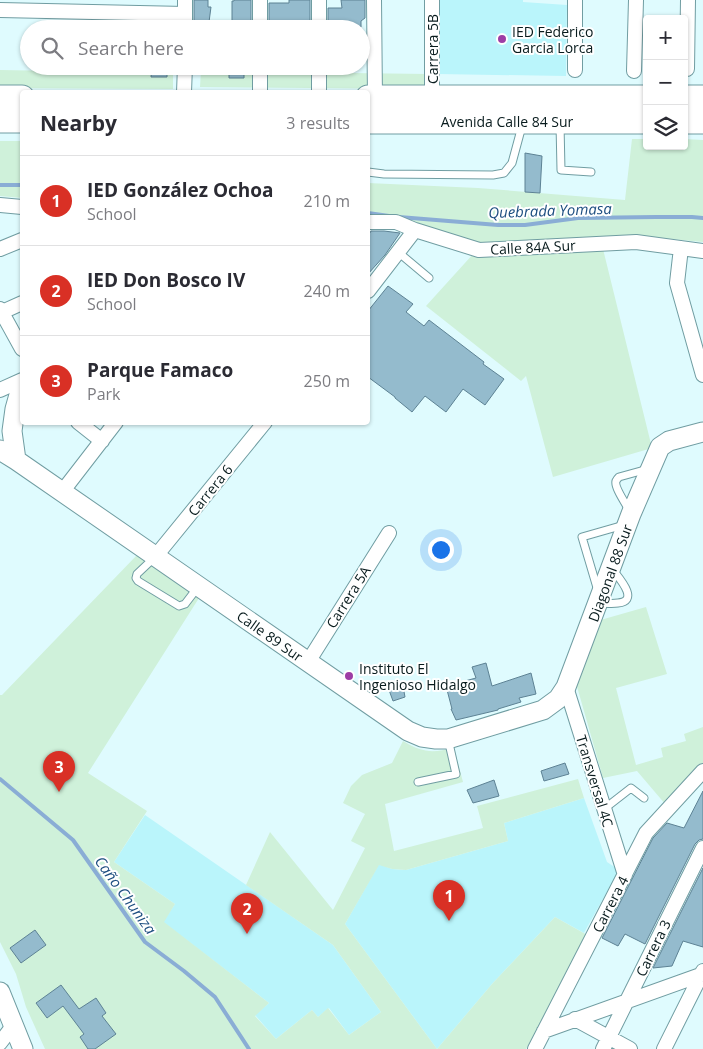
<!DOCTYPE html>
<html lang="en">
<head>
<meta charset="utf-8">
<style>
	:root { --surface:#fff; --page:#f2f2f3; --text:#2b2b33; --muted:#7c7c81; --line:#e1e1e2; --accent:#d93025 }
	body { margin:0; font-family:"Open Sans",sans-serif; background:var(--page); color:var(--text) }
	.controls { position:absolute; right:15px; top:15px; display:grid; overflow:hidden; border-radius:5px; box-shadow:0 1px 4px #0004 }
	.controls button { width:45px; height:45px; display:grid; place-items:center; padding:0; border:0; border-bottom:1px solid var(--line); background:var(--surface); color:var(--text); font:25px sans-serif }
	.you { position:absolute; left:440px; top:549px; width:18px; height:18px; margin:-12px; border:4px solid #fff; border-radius:50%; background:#1a73e8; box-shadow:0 0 0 8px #1a73e833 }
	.badge { display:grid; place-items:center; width:32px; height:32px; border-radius:50%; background:var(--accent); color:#fff; font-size:16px; font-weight:700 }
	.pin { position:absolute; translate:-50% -41px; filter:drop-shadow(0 1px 2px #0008) }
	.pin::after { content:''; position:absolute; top:26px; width:18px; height:15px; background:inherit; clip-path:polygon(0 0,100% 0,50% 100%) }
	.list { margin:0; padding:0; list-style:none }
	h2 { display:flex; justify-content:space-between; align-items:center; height:65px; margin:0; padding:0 20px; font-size:21px }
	h2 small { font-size:16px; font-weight:400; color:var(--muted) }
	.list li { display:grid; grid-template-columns:32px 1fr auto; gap:15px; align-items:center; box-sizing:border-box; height:90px; padding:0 20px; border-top:1px solid var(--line) }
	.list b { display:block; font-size:19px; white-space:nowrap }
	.list p { margin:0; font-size:16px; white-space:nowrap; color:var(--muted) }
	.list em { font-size:16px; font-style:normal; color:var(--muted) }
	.icon { flex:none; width:28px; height:28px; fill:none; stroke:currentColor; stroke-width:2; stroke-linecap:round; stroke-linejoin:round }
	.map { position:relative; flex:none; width:703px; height:1049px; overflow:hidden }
	.search { position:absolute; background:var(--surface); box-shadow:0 1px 4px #0004; left:20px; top:20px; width:350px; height:55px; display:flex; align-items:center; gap:12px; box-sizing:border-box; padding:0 18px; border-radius:28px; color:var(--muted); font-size:19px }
	.panel { position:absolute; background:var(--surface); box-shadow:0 1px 4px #0004; left:20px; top:90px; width:350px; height:335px; border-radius:5px }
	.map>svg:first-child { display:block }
	.built { fill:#baf5fb }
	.green { fill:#cff1da }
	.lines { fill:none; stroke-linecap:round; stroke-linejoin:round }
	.stream { stroke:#8aadd5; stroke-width:4 }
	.building { fill:#94bbcd; stroke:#5d8294 }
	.lane-casing { stroke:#709da2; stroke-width:9 }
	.street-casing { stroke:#709da2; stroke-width:16 }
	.secondary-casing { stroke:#709da2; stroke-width:21 }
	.highway-casing { stroke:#709da2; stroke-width:27 }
	.lane { stroke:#fff; stroke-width:7 }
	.street { stroke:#fff; stroke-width:14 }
	.secondary { stroke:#fff; stroke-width:19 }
	.highway { stroke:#fff; stroke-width:25 }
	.poi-dot { fill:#9d3da5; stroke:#fff; stroke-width:2 }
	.labels { text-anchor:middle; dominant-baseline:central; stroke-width:4; stroke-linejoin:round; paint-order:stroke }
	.poi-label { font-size:14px; fill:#081b1d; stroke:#fff; text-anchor:start }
	.street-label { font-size:14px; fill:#081b1d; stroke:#fff }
	.water-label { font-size:15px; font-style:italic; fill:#1d4e80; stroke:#fff }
</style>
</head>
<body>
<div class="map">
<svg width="703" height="1049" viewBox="0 0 703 1049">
	<rect width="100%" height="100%" fill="#dffbfe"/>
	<path class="built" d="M438 0H523V2L567 5 566 76 438 74Z
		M584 798 607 862 619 870 584 933 555 917 492 984 437 1049 345 924 379 864 392 869 406 870 508 841 504 823Z
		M145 815 333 945 381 1012 349 1035 329 1008 318 1017 312 1010 276 1039 255 1015 269 1003 163 922 175 904 114 862Z"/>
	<path class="green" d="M0 70 173 73V89L0 88Z
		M201 71 428 74V89L200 87Z
		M632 139H647V146H684V139L703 140V242L639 236 510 245 476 242 368 218V183L478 188 625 200Z
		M0 141H22V198L0 196Z
		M603 249 652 448 553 477 526 376 521 381 426 306 474 253Z
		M137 555 199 598 88 773 147 811 114 862 175 904 164 922 269 1003 255 1016 276 1039 312 1010 318 1017 328 1008 349 1035 381 1012 333 945 246 885 270 832 333 910 365 848 351 841 365 814 343 803 351 786 362 775 392 763 403 741C423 753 432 753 454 748L463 782 385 804 394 851 483 828 477 806 578 779 584 798 504 823 508 841 406 870 392 869 379 865 345 924 437 1049 492 984 555 917 589 936 562 987 526 1049H45L26 1007 16 974 0 942V695H2Z
		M646 607 667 674 616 688 636 765 663 757 661 748 686 741 684 734 703 727V765L666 805 637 771 603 778 576 683 597 621Z"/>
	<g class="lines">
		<path class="stream" d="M0 185H22
			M368 213 389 216
			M399 217 498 225H525L578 218 656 217H692L703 218
			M0 779 73 840 145 942 184 971 215 997 249 1049"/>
	</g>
	<path class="building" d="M194 0H208V7H211L209 22 205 24 204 29H194Z
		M234 0H251V29H232V1H234Z
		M289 0H310V27L269 28V3H289Z
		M341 0H365V18L361 21V27L345 28V29H328V8H342Z
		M152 66H167V77H151Z
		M229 66H244V78H229Z
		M525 153 542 156 540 193 525 192Z
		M371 231H384L400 233 385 255 368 274V236Z
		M388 286 413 304 406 312 424 326 429 320 484 362 483 364 504 379 485 405 463 389 446 412 425 396 412 412 395 398V397L368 377V311Z
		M486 663 492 686 531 673 536 694 519 698 521 702 498 709V710L456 720 451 709H452L446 686 476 678 472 667Z
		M403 686 405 697 393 701 389 690Z
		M565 763 569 774 544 781 541 771Z
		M494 780 499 796 473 803 467 790Z
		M703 791V839L699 840 695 844 645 944 625 934 618 946 602 938 653 838 667 823 684 828Z
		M703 868V947L683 941 672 966 653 968Z
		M35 930 46 945 21 963 10 948Z
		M61 985 79 1009 96 998 106 1013 102 1016 116 1034 95 1049H88L80 1037 84 1034 63 1006 47 1018 36 1003Z"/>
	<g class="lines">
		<g class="lane-casing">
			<path id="lane" d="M560 124 561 170 591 172
				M368 172 384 174 493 175 504 173 512 163 522 126
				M398 252 429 278
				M629 510C626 504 614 487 616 481 617 479 618 478 619 477L648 469
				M155 557 137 574 136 578 138 581 179 606 185 604 198 587
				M598 591 582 537 624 525
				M598 603C605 603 612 604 618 603 640 601 619 578 613 570
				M418 782 456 774 448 739
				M604 809 631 788 644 798"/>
		</g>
		<g class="street-casing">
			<path id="street" d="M319 0V29
				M374 0 375 98
				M432 0V98
				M0 10 185 14
				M185 29V0
				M260 29V0
				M319 66V92
				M687 69 688 0
				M575 70V0
				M634 71 636 0
				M184 92 185 66
				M260 92V66
				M0 205 22 207
				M368 222H396L415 230 479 250 636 242 703 251
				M681 248 677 283 703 375
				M0 249 22 240
				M368 291 415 230
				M0 309 22 349
				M0 313 22 303
				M0 390 22 380
				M78 422 102 441
				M62 492 116 422
				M155 557 265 422
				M308 662 389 533
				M566 687 625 875
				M575 1019 630 1049
				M544 1031 703 974
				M0 1043 13 1026
				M535 1049 646 833 703 771
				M603 1049 703 848
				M664 1049 703 971"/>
		</g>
		<g class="secondary-casing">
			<path id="secondary" d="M0 450 16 460 408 731 422 737 436 739H448L543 710 558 699 566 687 631 514 660 447 669 441 703 432
				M16 460 12 431 15 409 22 384
				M0 992 23 1049"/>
		</g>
		<g class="highway-casing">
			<path id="highway" d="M0 98H22
				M368 98H647
				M684 98H703
				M0 120H22
				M368 121H647
				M684 121H703"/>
		</g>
		<use href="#lane" class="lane"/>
		<use href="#street" class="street"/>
		<use href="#secondary" class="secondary"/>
		<use href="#highway" class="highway"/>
	</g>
	<g class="poi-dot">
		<circle cx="502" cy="39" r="5"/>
		<circle cx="349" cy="676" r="5"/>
	</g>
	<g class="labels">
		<g class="poi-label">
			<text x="512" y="31">IED Federico<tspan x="512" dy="16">Garcia Lorca</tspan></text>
			<text x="359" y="668">Instituto El<tspan x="359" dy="16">Ingenioso Hidalgo</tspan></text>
		</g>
		<g class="street-label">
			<text transform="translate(432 49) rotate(-90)">Carrera 5B</text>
			<text x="507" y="121">Avenida Calle 84 Sur</text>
			<text transform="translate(533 247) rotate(-3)">Calle 84A Sur</text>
			<text transform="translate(210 490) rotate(-51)">Carrera 6</text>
			<text transform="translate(610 573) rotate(-70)">Diagonal 88 Sur</text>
			<text transform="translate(348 597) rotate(-58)">Carrera 5A</text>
			<text transform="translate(270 636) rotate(35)">Calle 89 Sur</text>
			<text transform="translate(595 781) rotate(73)">Transversal 4C</text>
			<text transform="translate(610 904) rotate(-63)">Carrera 4</text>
			<text transform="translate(653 948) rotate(-64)">Carrera 3</text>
		</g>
		<g class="water-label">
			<text transform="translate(550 210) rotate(-2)">Quebrada Yomasa</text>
			<text transform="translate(126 895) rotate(54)">Caño Chuniza</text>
		</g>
	</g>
</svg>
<div class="controls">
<button>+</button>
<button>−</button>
<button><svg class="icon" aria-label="layers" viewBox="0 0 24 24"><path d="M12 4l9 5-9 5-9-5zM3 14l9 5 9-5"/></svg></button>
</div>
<div class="you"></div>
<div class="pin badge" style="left:449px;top:921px">1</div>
<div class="pin badge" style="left:247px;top:934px">2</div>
<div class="pin badge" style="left:59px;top:792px">3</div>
<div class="search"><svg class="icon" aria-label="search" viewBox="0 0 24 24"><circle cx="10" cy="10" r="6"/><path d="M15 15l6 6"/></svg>Search here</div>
<section class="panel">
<h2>Nearby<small>3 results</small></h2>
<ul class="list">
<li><span class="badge">1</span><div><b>IED González Ochoa</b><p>School</p></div><em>210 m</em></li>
<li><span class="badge">2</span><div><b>IED Don Bosco IV</b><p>School</p></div><em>240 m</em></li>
<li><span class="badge">3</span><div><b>Parque Famaco</b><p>Park</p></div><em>250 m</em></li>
</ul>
</section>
</div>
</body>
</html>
